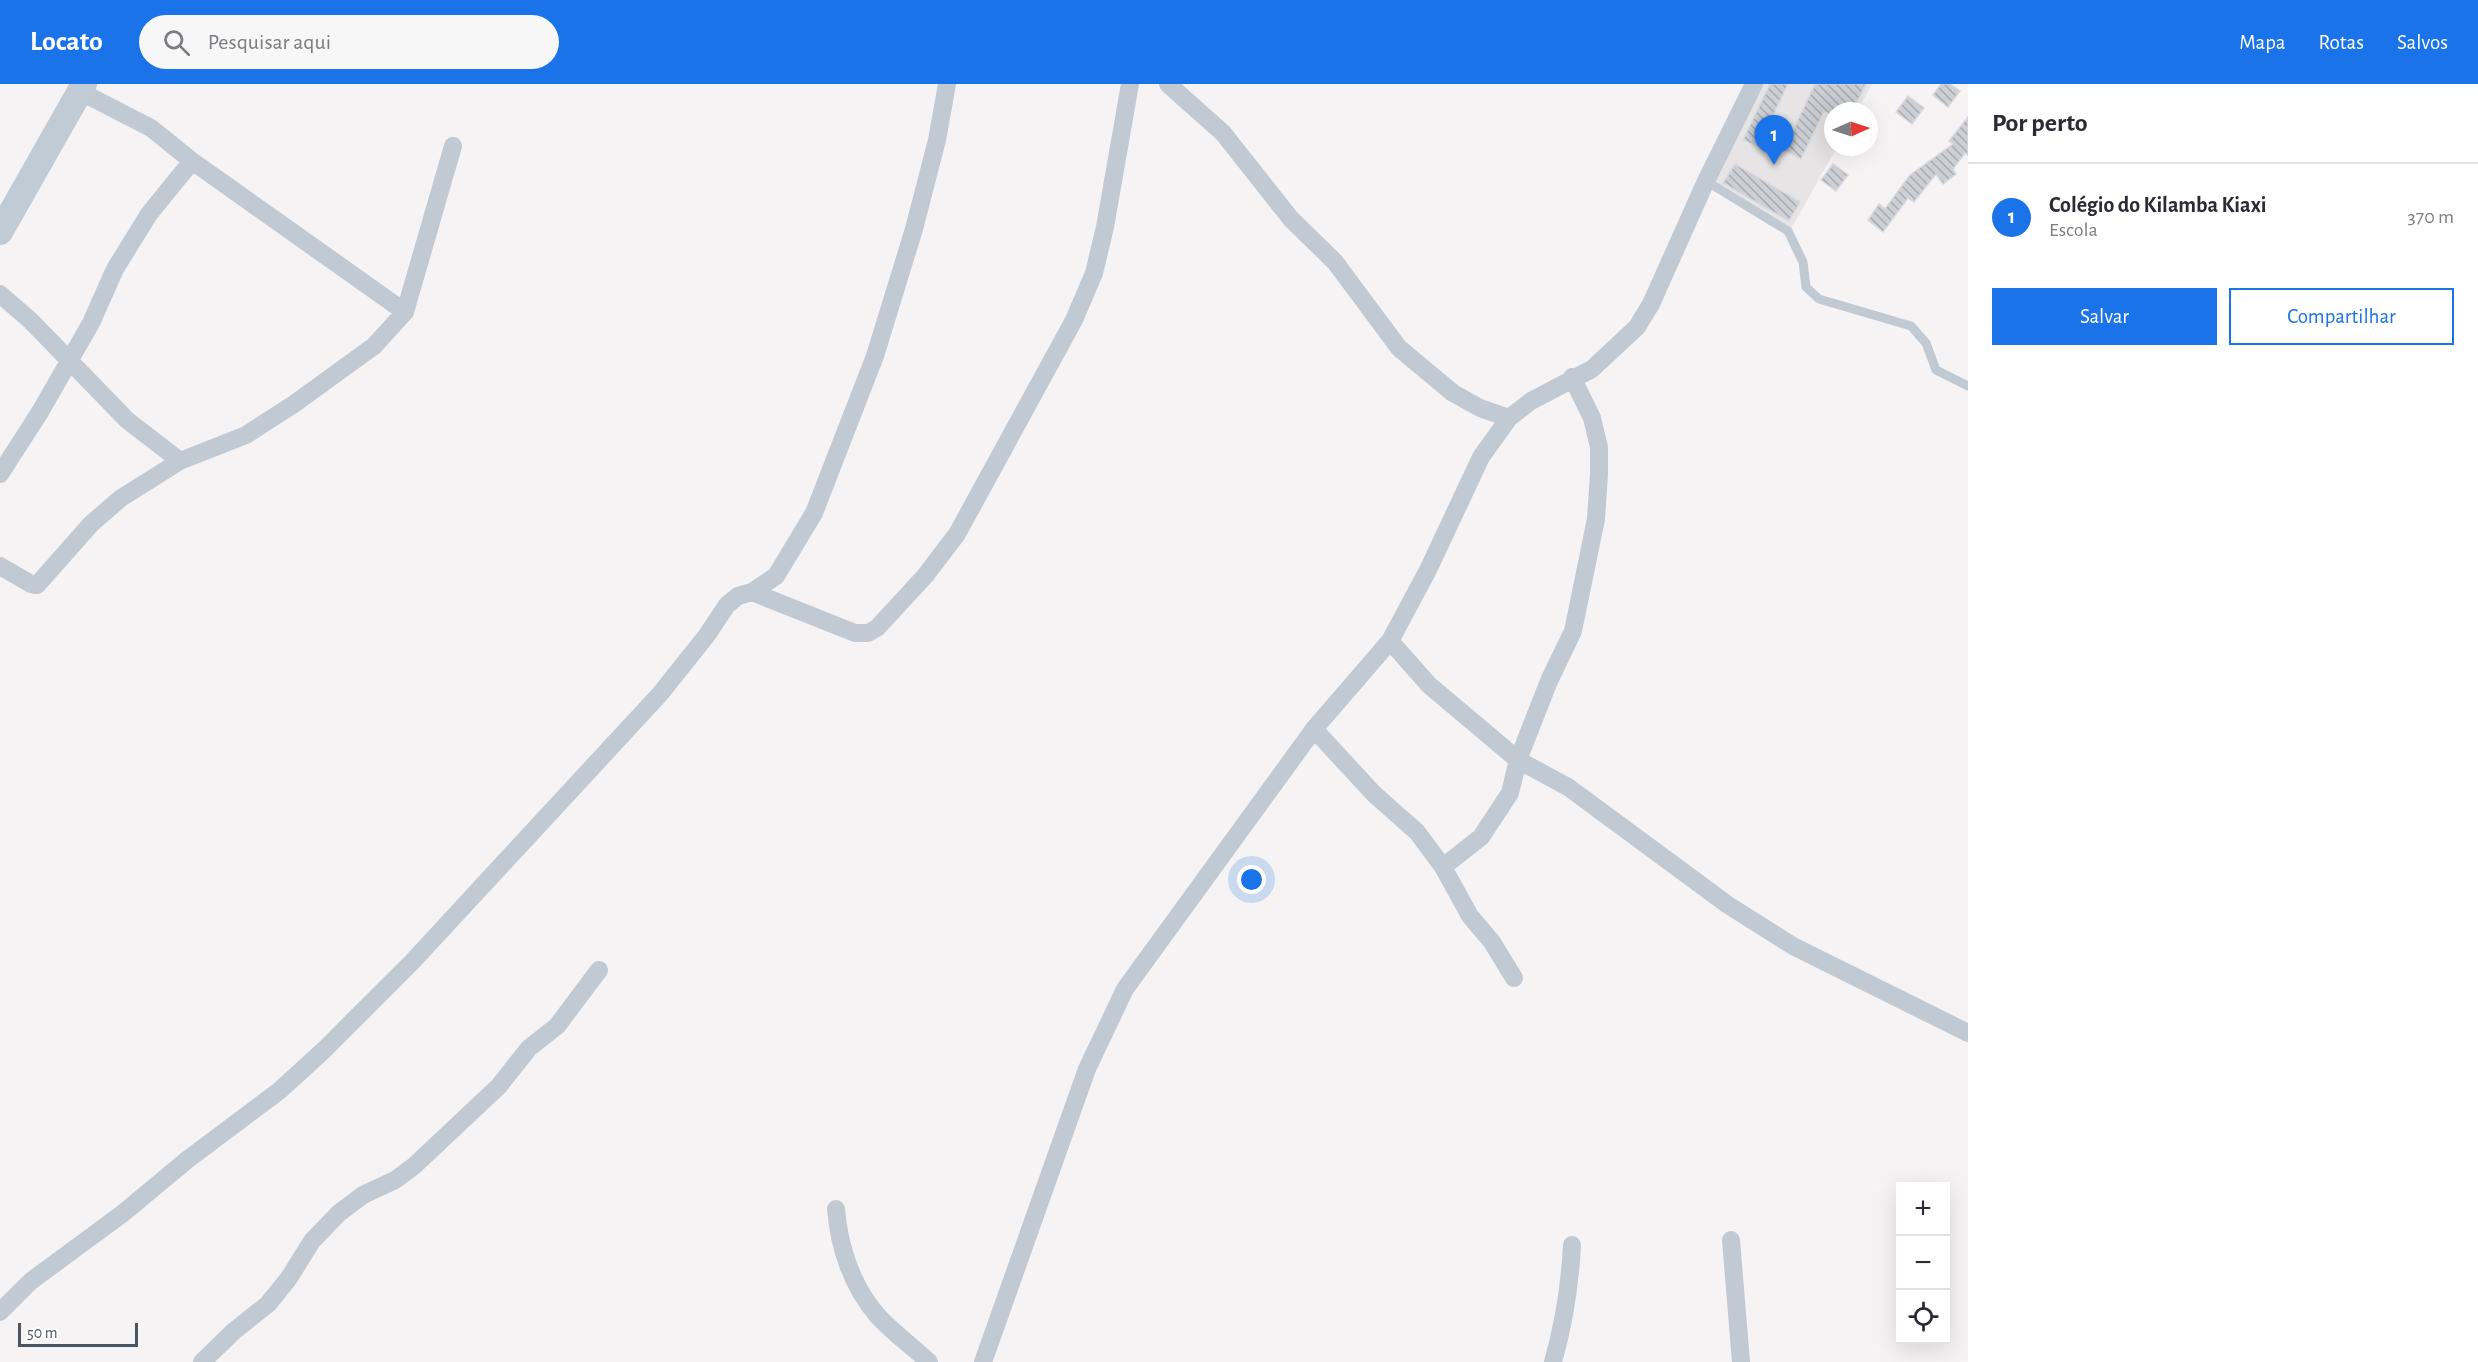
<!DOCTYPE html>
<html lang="pt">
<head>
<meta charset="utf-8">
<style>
	:root { --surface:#fff; --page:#f7f7f7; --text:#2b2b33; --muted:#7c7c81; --line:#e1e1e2; --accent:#1a73e8 }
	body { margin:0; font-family:"Alegreya Sans",sans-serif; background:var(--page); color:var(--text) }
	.controls { position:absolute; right:18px; bottom:18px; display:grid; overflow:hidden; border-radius:0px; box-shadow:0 6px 24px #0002 }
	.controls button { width:54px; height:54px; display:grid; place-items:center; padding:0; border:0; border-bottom:2px solid var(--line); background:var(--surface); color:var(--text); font:30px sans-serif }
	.compass { position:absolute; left:1824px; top:18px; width:54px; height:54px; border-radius:50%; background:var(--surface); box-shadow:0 6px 24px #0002; rotate:87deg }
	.scale { position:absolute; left:18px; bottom:15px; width:120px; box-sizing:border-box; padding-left:6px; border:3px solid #4a5661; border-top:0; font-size:16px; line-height:21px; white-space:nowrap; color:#4a5661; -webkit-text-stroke:4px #fff; paint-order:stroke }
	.you { position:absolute; left:1252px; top:796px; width:21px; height:21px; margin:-15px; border:4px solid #fff; border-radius:50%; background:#1a73e8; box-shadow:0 0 0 9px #1a73e833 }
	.badge { display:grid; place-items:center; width:39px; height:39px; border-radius:50%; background:var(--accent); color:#fff; font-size:20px; font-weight:700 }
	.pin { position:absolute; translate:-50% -50px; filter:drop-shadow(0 2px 3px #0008) }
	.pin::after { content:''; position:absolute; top:32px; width:21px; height:18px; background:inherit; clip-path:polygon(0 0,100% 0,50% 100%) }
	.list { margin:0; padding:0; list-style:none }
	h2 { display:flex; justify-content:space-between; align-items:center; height:78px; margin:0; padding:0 24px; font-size:26px }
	h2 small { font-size:20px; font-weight:400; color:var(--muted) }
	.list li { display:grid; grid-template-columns:39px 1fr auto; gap:18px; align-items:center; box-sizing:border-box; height:108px; padding:0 24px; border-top:2px solid var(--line) }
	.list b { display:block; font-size:22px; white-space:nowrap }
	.list p { margin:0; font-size:20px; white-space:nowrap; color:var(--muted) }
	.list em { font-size:20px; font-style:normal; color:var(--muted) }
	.actions { display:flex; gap:12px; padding:18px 24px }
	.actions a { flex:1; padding:14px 0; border:2px solid var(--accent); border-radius:0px; text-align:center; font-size:21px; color:var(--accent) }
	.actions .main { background:var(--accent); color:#fff }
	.icon { flex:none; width:33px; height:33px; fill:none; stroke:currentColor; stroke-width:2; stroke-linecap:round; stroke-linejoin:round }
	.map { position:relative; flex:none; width:1968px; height:1278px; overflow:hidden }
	header { display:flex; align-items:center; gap:36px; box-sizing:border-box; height:84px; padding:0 30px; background:var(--accent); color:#fff }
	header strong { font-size:28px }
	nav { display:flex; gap:33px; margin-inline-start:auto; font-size:21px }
	.search { width:420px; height:54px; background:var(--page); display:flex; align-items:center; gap:15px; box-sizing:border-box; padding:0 21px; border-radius:33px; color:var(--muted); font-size:22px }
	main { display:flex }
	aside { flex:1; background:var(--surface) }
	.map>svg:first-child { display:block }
	.education { fill:#e6e4e5 }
	.building { fill:url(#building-back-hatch); stroke:#d7d9de; stroke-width:1.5 }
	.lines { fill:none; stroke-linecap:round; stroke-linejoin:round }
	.lane { stroke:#c1cad2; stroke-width:9 }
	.street { stroke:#c1cad2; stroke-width:18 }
	.secondary { stroke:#c1cbd6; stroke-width:26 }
</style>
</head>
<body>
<header>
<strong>Locato</strong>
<div class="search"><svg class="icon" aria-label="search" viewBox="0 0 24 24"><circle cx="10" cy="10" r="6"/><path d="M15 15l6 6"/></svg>Pesquisar aqui</div>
<nav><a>Mapa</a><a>Rotas</a><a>Salvos</a></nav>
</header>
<main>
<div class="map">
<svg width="1968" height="1278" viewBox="0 0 1968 1278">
	<defs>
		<pattern id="building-back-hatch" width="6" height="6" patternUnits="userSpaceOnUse" patternTransform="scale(1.5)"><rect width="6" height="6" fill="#cdcfd5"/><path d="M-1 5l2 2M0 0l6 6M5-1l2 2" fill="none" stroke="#a8abb0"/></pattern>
	</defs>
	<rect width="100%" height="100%" fill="#f5f3f3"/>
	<path class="education" d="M1761 0H1872L1857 27H1833V63H1837L1791 145 1713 98Z"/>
	<path class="building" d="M1770 0H1788L1758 63 1743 56Z
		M1815 0H1866L1852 27H1833V32L1824 27 1801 75 1784 66Z
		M1941 0H1950L1960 7 1948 23 1933 11Z
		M1908 12 1924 24 1912 40 1896 28Z
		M1968 33V71L1965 69 1953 85 1956 90 1943 100 1936 90 1914 118 1908 114 1883 148 1868 136 1879 120 1885 125 1910 91 1953 60 1949 57Z
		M1735 80 1800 118 1789 137 1723 99Z
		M1833 80 1848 91 1836 107 1821 96Z"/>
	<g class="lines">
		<path class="lane" d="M1706 97 1788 147 1803 178 1806 203 1819 215 1911 242 1926 259 1936 286 1968 302"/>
		<path class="street" d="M1168 0 1223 49 1291 135 1335 178 1399 264 1453 309 1480 324 1509 334
			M81 8 151 44 192 77 405 228
			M0 210 31 237 127 336 180 377
			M0 390 40 328 91 239 115 185 149 130 192 77
			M0 482 31 500 37 501 91 440 121 414 180 377 246 351 294 320 374 262 405 228 453 62
			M752 508 855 549H868L877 544 925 492 957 450 1074 236 1094 189 1105 143 1130 0
			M1390 557 1429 601 1518 676 1568 703 1728 821 1793 862 1968 949
			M1314 645 1374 710 1417 748 1443 783 1470 832 1492 858 1514 894
			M1443 783 1481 753 1510 709 1518 676 1549 597 1573 547 1596 435 1599 390V363L1592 334 1572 293
			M836 1125C839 1163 852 1202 877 1231 892 1248 912 1262 929 1278
			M1731 1156 1741 1278
			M0 1228 31 1197 122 1130 187 1076 279 1007 324 966 412 878 660 610 707 551 727 521 738 512 752 508 776 492 814 429 875 272 914 145 937 56 947 0
			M202 1278 234 1247 268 1220 289 1194 312 1157 339 1129 363 1111 395 1096 414 1082 499 1002 529 964 557 942 599 886
			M983 1278 1087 985 1125 905 1314 645 1390 557 1428 486 1481 373 1509 334 1531 317 1592 285 1637 243 1651 220 1706 97 1754 0
			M1553 1278C1564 1239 1570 1202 1572 1161"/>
		<path class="secondary" d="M0 148 84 0"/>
	</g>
</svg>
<div class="controls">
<button>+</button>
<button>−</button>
<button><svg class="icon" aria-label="locate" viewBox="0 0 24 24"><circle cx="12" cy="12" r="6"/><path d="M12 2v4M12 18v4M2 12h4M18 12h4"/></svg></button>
</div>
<svg class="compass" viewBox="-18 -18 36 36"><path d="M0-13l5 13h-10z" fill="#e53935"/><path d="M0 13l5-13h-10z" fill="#7c7c81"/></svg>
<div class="scale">50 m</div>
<div class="you"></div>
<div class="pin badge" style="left:1774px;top:81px">1</div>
</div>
<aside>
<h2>Por perto<small></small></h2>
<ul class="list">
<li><span class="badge">1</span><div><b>Colégio do Kilamba Kiaxi</b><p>Escola</p></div><em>370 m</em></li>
</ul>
<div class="actions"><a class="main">Salvar</a><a>Compartilhar</a></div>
</aside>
</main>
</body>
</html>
